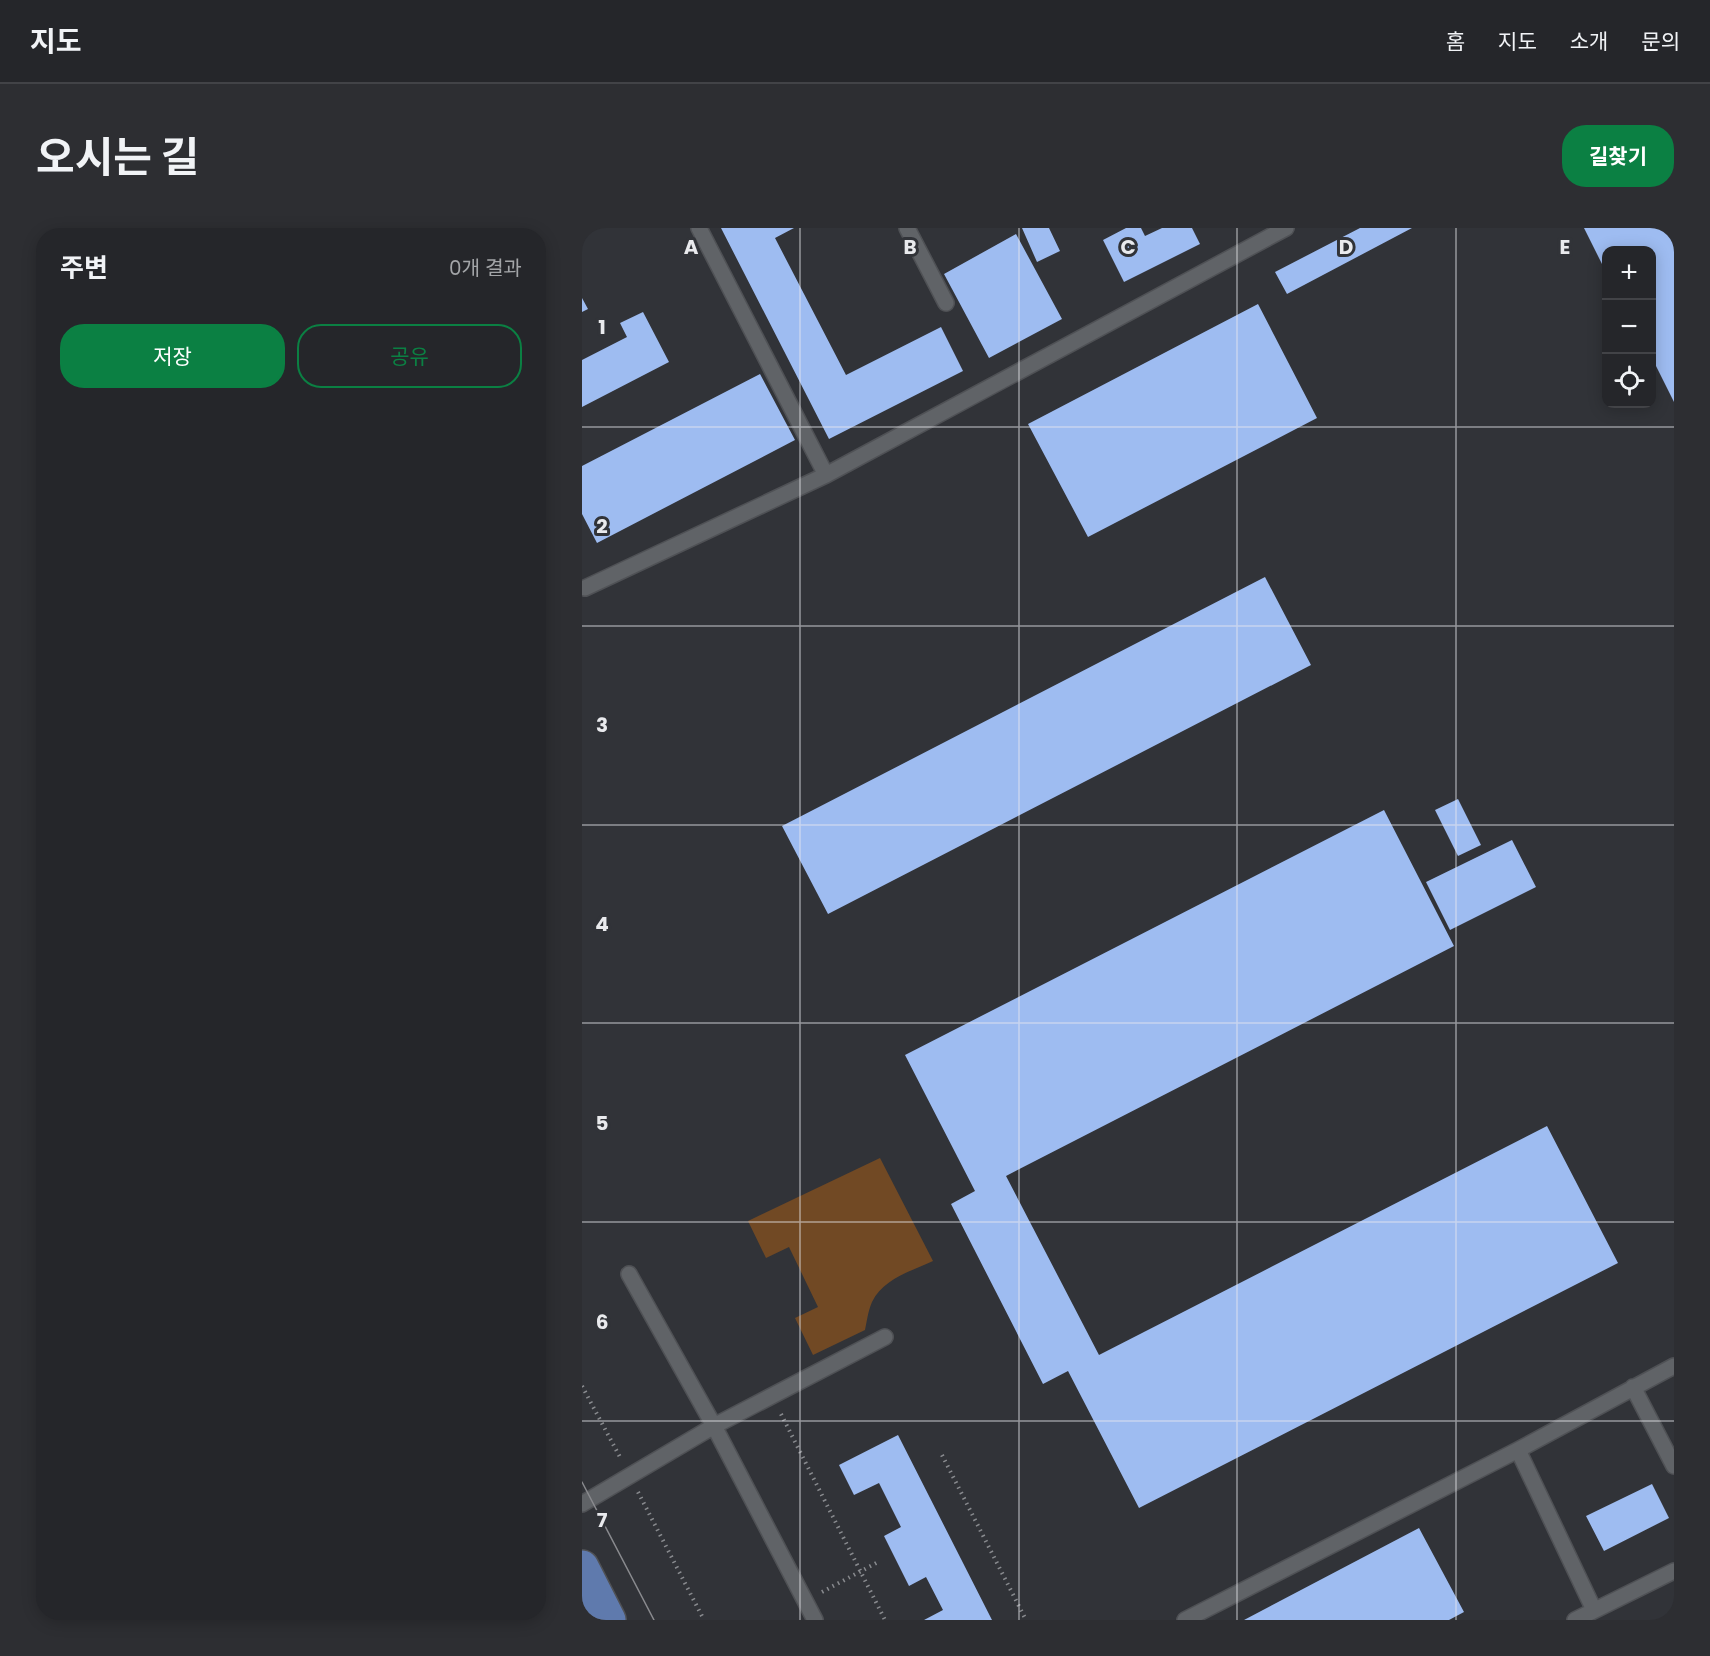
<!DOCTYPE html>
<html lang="ko">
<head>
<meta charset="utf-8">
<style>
	:root { --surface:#25262a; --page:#2d2e32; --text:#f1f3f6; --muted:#a3a5a8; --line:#424347; --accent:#0b8043 }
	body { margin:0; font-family:Poppins,"Noto Sans KR",sans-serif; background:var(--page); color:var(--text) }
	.controls { position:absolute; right:18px; top:18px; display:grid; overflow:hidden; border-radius:12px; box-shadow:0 3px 15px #0003 }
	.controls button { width:54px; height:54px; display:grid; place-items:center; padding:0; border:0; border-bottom:2px solid var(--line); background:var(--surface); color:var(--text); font:30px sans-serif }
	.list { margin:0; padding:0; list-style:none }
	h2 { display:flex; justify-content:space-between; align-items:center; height:78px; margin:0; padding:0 24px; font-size:26px }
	h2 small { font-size:20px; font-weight:400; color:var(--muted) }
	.actions { display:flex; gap:12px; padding:18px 24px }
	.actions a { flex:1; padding:14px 0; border:2px solid var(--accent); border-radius:24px; text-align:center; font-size:21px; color:var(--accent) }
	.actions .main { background:var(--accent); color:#fff }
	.icon { flex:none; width:33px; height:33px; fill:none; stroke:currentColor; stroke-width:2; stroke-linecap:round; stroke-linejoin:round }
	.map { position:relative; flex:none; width:1092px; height:1392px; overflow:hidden; border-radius:24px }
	header { display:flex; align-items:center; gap:36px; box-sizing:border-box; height:84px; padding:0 30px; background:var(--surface); border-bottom:2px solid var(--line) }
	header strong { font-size:28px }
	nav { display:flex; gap:33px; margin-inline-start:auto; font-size:21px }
	.intro { display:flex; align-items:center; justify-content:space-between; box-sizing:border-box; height:144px; padding:0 36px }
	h1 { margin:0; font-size:42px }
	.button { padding:15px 27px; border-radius:24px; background:var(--accent); color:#fff; font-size:21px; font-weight:700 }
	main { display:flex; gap:36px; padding:0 36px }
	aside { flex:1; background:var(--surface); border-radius:24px; box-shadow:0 3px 15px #0003 }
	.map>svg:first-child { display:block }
	.green { fill:#714924 }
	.building { fill:#9ebcf1 }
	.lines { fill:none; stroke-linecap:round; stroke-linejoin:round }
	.lane-casing { stroke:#4f5155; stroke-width:18 }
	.primary-casing { stroke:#4f5155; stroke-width:36 }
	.path { stroke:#888a8e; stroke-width:4; stroke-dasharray:1.5 4.5; stroke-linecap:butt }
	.lane { stroke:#606367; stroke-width:15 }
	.primary { stroke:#5f7aad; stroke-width:33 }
	.tram { stroke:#898a8e; stroke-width:1.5 }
	.grid { fill:none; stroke:#e9eaed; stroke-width:1.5; stroke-opacity:0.55 }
	.grid-label { font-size:20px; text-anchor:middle; font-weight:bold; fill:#e9eaed; stroke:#313338; stroke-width:6; stroke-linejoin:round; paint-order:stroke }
</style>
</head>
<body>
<header>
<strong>지도</strong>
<nav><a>홈</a><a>지도</a><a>소개</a><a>문의</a></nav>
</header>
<div class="intro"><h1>오시는 길</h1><a class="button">길찾기</a></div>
<main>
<aside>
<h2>주변<small>0개 결과</small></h2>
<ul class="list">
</ul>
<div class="actions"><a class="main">저장</a><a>공유</a></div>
</aside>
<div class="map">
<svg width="1092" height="1392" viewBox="0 0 1092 1392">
	<rect width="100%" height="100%" fill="#313338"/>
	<path class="green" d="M298 930 351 1033C329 1043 301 1051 290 1074 286 1083 285 1093 283 1102L231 1127 213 1090 236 1079 207 1019 184 1030 166 993Z"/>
	<path class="building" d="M139 0H212L193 10 264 147 359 99 381 143 247 211Z
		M440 0H467L478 23 455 34Z
		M544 0H559L563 8 580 0H610L618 16 542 54 521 12Z
		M778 0H830L705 66 693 44Z
		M1002 0H1092V174L1070 130V22H1024V44Z
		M434 6 480 91 407 130 362 46Z
		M0 70 6 81 0 84Z
		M676 76 735 190 506 309 446 196Z
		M61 84 87 134 0 179V132L45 109 38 95Z
		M178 146 213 212 15 315 0 286V238Z
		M683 349 729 437 246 686 200 598Z
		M876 571 899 617 876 628 853 582Z
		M802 582 872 718 424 948 517 1127 965 898 1036 1035 557 1280 486 1143 461 1156 369 976 393 963 323 827Z
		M930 612 954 659 868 702 844 654Z
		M316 1207 410 1392H342L361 1382 344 1349 327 1358 302 1308 319 1299 297 1255 272 1267 257 1237Z
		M1070 1256 1087 1290 1022 1323 1004 1288Z
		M837 1300 882 1384 867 1392H662Z"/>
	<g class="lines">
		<g class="lane-casing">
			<path id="lane" d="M117 0 244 247
				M325 0 364 75
				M3 360 244 247 704 0
				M47 1046 132 1198 233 1392
				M1051 1159 1092 1238
				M936 1222 1012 1382
				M0 1276 132 1198 303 1109
				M603 1392 936 1222 1092 1138
				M993 1392 1092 1343"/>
		</g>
		<g class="primary-casing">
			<path id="primary" d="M0 1339 27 1392"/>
		</g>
		<path class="path" d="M0 1158 39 1231
			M199 1186 303 1392
			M360 1227 444 1392
			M56 1264 122 1392
			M240 1364 298 1333"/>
		<use href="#lane" class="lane"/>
		<use href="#primary" class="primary"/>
		<path class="tram" d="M0 1254 72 1392"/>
	</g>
	<path class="grid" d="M218 0V1392M437 0V1392M655 0V1392M874 0V1392M0 199H1092M0 398H1092M0 597H1092M0 795H1092M0 994H1092M0 1193H1092"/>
	<g class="grid-label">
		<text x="109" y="26">A</text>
		<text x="328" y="26">B</text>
		<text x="546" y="26">C</text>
		<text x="764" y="26">D</text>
		<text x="983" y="26">E</text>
		<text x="20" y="106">1</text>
		<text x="20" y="305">2</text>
		<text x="20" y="504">3</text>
		<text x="20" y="703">4</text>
		<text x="20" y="902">5</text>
		<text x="20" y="1101">6</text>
		<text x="20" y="1299">7</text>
	</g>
</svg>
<div class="controls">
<button>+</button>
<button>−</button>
<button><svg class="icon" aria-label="locate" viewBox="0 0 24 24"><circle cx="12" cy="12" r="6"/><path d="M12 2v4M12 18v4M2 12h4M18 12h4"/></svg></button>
</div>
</div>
</main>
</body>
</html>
